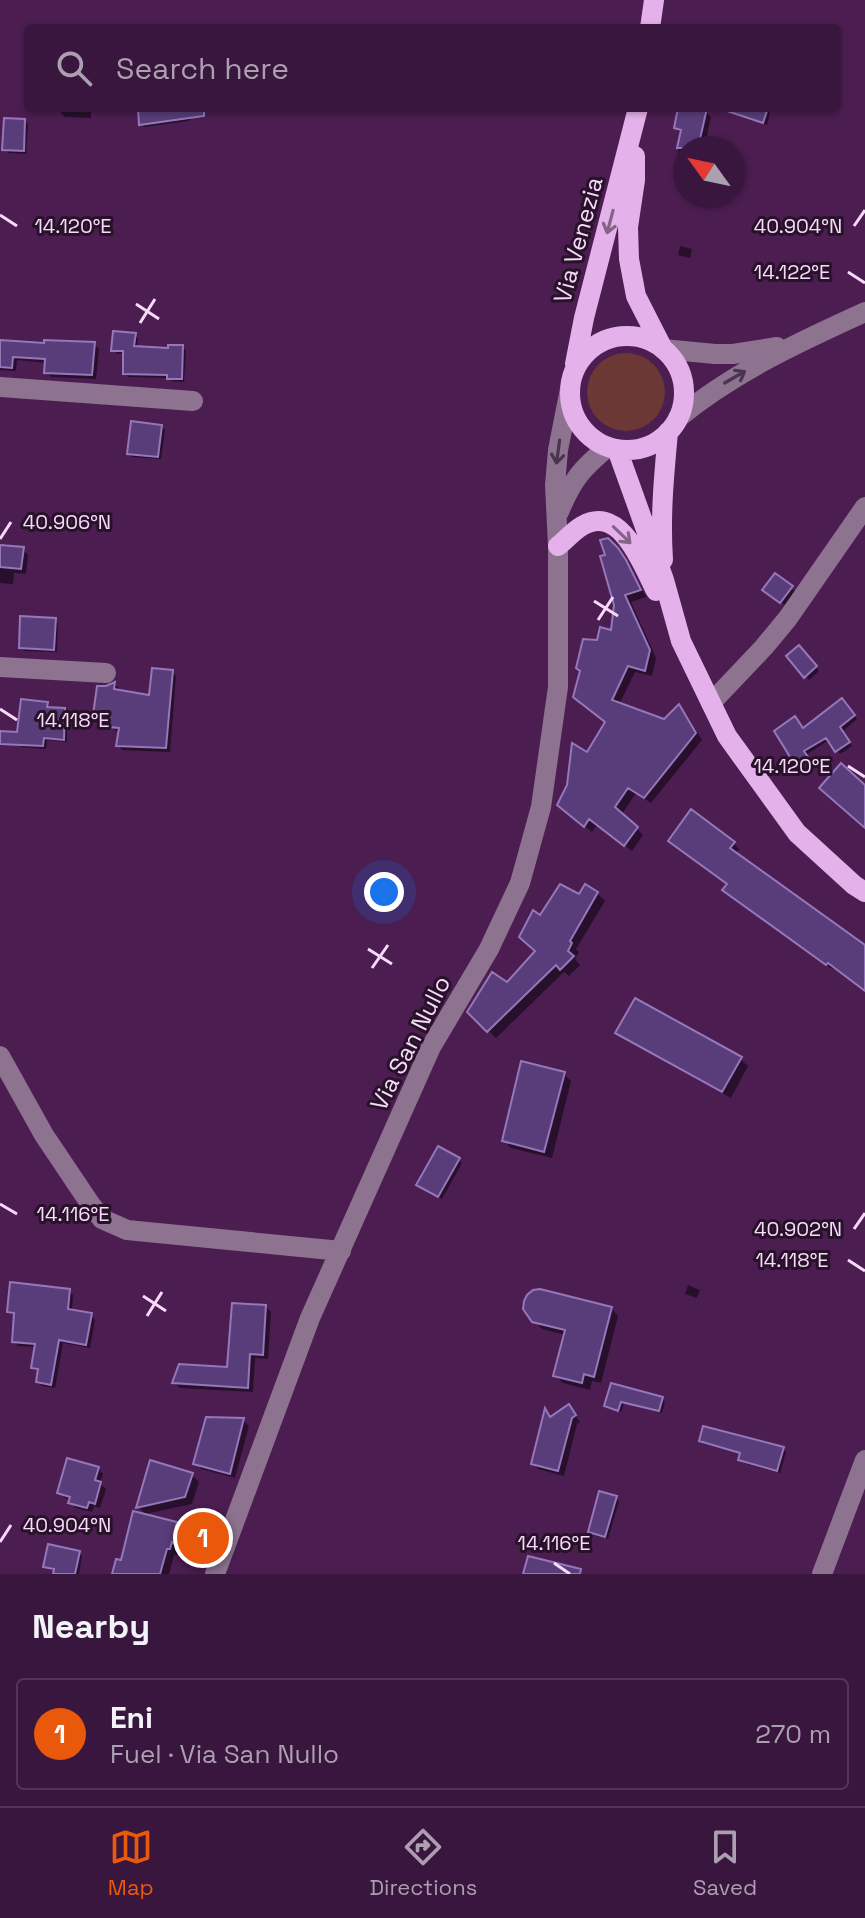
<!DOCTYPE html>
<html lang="en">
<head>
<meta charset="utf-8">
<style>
	:root { --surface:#39163d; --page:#442348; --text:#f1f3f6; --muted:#ab9fb0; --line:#533557; --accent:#ea580c }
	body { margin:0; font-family:"Space Grotesk",sans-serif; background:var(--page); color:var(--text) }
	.compass { position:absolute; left:673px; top:136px; width:72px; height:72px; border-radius:50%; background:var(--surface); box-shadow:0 2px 6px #0004; rotate:303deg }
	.you { position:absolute; left:384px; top:892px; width:28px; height:28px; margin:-20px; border:6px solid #fff; border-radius:50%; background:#1a73e8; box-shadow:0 0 0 12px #1a73e833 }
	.badge { display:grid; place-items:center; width:52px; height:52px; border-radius:50%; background:var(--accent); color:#fff; font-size:26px; font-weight:700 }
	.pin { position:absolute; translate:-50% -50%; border:4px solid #fff; box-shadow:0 2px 8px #0006 }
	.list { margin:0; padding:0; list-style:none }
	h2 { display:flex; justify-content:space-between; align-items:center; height:104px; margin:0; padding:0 32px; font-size:34px }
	h2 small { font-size:26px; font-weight:400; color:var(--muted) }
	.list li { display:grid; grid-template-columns:52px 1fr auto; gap:24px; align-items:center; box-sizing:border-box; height:112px; margin:0 16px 16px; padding:0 16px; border:2px solid var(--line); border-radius:8px }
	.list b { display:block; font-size:30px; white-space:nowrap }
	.list p { margin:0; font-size:26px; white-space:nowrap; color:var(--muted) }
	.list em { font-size:26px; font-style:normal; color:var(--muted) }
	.icon { flex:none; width:44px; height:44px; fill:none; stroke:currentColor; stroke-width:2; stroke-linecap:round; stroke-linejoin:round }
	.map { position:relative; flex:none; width:865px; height:1574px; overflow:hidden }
	.search { position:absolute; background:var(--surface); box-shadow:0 2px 6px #0004; left:24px; right:24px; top:24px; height:88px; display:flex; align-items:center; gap:20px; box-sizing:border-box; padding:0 28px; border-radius:8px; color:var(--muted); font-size:30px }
	.sheet { height:232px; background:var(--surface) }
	nav { display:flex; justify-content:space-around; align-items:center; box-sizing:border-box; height:112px; border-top:2px solid var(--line); background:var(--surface); font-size:22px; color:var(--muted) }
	nav a { display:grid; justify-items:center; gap:4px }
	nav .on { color:var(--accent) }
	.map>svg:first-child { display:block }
	.green { fill:#6b3835 }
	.shadow { fill:#0007 }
	.building { fill:#593d7a; stroke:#9577ba; stroke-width:2 }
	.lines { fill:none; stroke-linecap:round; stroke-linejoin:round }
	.minor { stroke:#8d738f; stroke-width:20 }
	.major { stroke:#e5b1ea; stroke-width:20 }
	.oneway { stroke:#86628a }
	.oneway2 { stroke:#4b344d }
	.ticks { fill:none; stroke:#f7daf9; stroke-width:3 }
	.labels { text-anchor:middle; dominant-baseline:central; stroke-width:6; stroke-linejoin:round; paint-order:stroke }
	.street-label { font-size:24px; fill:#f7daf9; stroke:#271229 }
	.ticks-label { font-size:20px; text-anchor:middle; fill:#f7daf9; stroke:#271229; stroke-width:6; stroke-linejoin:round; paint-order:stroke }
</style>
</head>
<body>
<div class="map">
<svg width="865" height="1574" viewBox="0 0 865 1574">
	<rect width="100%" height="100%" fill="#4c1d51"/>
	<path class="green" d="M587 392a39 39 0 1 1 78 0a39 39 0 1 1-78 0Z"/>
	<path class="shadow" d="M60 108H96V112H91V118L65 117 60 112Z
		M145 108H208L188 121 144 127 141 124Z
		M681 108 705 111 711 117 704 148H685V174L680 173 675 167 682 134 676 128Z
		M737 108H761L767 110 770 113 767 125 739 116 736 112Z
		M24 121 28 124 26 154 8 153 5 149Z
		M695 196H724L721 206 698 199Z
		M680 246 692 249 690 258 678 255Z
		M135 335 138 338 137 348 170 350 183 347 186 351 184 382 172 381 168 378 128 377 125 373V353L117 354 114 351Z
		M0 342 45 346 94 344 99 349 96 379 51 377 46 372 47 363 17 360 16 371 0 370Z
		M161 427 165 430 161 459 132 457 129 454Z
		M607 540 625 558 646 597 631 602 656 658 652 676 635 672 619 705 664 721 679 707 686 714 702 740 651 803 636 793 622 814 643 835 632 851 597 825 592 832 566 812 587 754 607 723 599 643 613 632 616 605 607 556Z
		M0 547 23 549 28 555 26 574 14 573 13 584 0 583Z
		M775 576 795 591 785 605 768 593Z
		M55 620 58 623 57 652 24 651 21 647Z
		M799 648 819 671 809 680 788 656Z
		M172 672 176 676 170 752 122 750 118 745 121 731H116L111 726 112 720 99 719 95 715 115 684 119 688 118 691 150 698Z
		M845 703 857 719 842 732 852 746 840 754 829 740 806 755 809 760 800 766 797 763 804 730Z
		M47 704 50 709 64 710 67 713V742L47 740 46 749 21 747 18 743Z
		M733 843 739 849 735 854 865 948V990L834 967 832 969 730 895 729 885 676 846Z
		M597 893 605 901 576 949 579 952 575 959 580 965 569 976 564 972 496 1038 470 1012 507 985 537 951 541 918 579 897Z
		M618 1032 740 1059 748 1066 731 1098 626 1040Z
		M564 1074 571 1081 552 1158 511 1148 504 1141Z
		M459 1160 462 1163 442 1199 421 1188Z
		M688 1285 700 1290 697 1298 685 1294Z
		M69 1291 73 1295 72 1311 91 1315 95 1320 90 1348 63 1343 55 1388 42 1386 38 1382 39 1373 33 1367 37 1347 18 1346 14 1341 16 1316 9 1312Z
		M266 1307 271 1312 268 1359 255 1358 253 1392 180 1388 175 1383 229 1369Z
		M611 1308 618 1316 601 1383 592 1381 590 1390 563 1383 556 1376 566 1335 542 1329 529 1316Z
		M612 1386 662 1399 665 1402 662 1413 624 1403 621 1412 609 1409 606 1406Z
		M569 1407 580 1422 577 1424 564 1476 538 1469 533 1464 546 1412 551 1418Z
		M243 1420 249 1426 235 1478 201 1469 196 1463Z
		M701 1441 783 1449 786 1452 780 1473 743 1463 740 1460 741 1454 704 1444Z
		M98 1468 103 1474 100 1484 106 1489 100 1508 94 1506 92 1512 76 1508 70 1502 71 1500 65 1498 59 1492Z
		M192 1475 199 1482 192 1504 145 1514 139 1507Z
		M616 1498 619 1501 608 1539 593 1535 590 1531Z
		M176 1524 182 1530 211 1539 218 1546 215 1558 179 1548 177 1555H174L169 1574H114L122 1563Z
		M79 1553 82 1556 79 1574H55L56 1571 49 1569 46 1566Z"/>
	<path class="building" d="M138 108H204V116L139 125Z
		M678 108H707L698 148H677L681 130 674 128Z
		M727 108H768L763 123 727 111Z
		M4 118 25 119 24 151 2 150Z
		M113 331 136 333 134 346 168 348V345H183L182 379H167V375L123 374V351H111Z
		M0 340 44 343V340L95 342 92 375 44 373 45 359 13 357 12 368 0 367Z
		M131 421 162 425 158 457 127 454Z
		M608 538 618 548 626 560 641 590 625 595 650 650 645 671 628 666 612 700 664 719 679 704 696 733 644 798 628 788 615 807 638 827 624 846 589 819 584 827 557 805 567 785 572 743 587 752 605 722 573 697 580 671 576 668 583 639 597 640 600 627 611 630 614 605 600 556 605 555 600 540Z
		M0 545 24 547 21 569 0 567Z
		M775 573 793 586 780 603 762 590Z
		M20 616 56 618 54 650 19 648Z
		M799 645 817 666 804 678 786 656Z
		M152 668 173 670 166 748 116 746 119 728 109 727 110 717 93 715 97 686H106L115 682 114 689 149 695Z
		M842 698 855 715 840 727 850 742 835 752 826 738 804 751 808 757 795 765 774 731 795 716 803 728Z
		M21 699 48 702 47 707 65 708 64 740 44 738 43 746 0 744V731L17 732Z
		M841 763 865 785V828L819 788Z
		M691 809 735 842 730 848 865 945V991L828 963 826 965 722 890 727 884 668 841Z
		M560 884 579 894 585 884 598 892 570 941 572 943 568 951 574 956 560 970 556 965 487 1032 467 1012 492 972 507 982 535 951 519 937 533 910 540 915Z
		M635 998 742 1057 722 1092 615 1033Z
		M521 1061 565 1072 544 1152 502 1141Z
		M438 1146 460 1158 438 1197 416 1185Z
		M10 1282 70 1289 68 1309 92 1313 86 1345 59 1340 51 1385 36 1382 38 1369 31 1368 35 1344 12 1342 14 1313 7 1312Z
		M540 1289 612 1307 594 1377 584 1374 582 1383 553 1376 565 1330 532 1322 523 1309 524 1301 527 1295 533 1290Z
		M232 1303 266 1305 263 1355 250 1354 248 1388 172 1383 179 1364 227 1367Z
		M611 1383 663 1397 659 1411 621 1402 618 1411 604 1406Z
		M569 1404 576 1415 572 1418 558 1471 531 1464 545 1408 550 1417Z
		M206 1417 244 1418 230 1474 193 1464Z
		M703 1426 784 1447 777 1471 738 1460 740 1453 699 1441Z
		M67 1458 99 1467 95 1480 101 1482 95 1504 89 1502 87 1508 68 1503 70 1497 57 1493Z
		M150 1460 193 1473 185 1497 136 1508Z
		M599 1491 617 1496 605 1537 588 1532Z
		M133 1511 177 1522 176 1526 212 1537 208 1552 172 1542 170 1549H167L160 1574H112L116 1559 121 1560Z
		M48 1544 80 1551 75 1574H53L54 1569 43 1567Z
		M528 1556 581 1569 580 1574H523Z"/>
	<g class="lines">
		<path class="minor" d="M663 349 715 354H733L777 347
			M0 387 193 401
			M678 418C734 372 799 342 865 312
			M559 512C572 480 582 468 608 447
			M0 667 106 673
			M711 703 764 647 788 618 865 507
			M0 1056 44 1135 91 1205 102 1219 127 1230 341 1251
			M215 1574 310 1318 431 1047 489 949 520 883 541 807 558 687V546L555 485 558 450 570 389
			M822 1574 865 1460"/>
		<path class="major" d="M650 28 654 0
			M635 156V180L628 227 629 259 636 296 663 349
			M570 393a57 57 0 1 1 114 0a57 57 0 1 1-114 0Z
			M575 364 584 318 638 108
			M617 449 664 580 681 641 727 736 797 833 854 885 865 892
			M558 546C566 540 573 531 582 526 621 503 643 566 656 591
			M663 560C660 515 664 476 668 432"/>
	</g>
	<defs><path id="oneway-shaft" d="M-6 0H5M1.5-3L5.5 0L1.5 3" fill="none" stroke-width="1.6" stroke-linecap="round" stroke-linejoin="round" transform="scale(2)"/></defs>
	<g class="oneway">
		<use href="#oneway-shaft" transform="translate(610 222) rotate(105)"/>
		<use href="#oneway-shaft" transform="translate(622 535) rotate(44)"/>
	</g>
	<g class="oneway2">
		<use href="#oneway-shaft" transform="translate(735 377) rotate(-30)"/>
		<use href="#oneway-shaft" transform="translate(558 452) rotate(98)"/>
	</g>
	<path class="ticks" d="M0 215 17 226M854 226 865 210M848 272 865 283M136 304 159 319M140 323 155 299M0 539 11 522M594 601 618 616M598 620 613 597M0 709 17 720M848 766 865 777M368 949 392 964M372 968 388 945M0 1204 17 1214M854 1229 865 1213M848 1260 865 1271M143 1296 166 1311M147 1316 162 1292M0 1542 11 1525M554 1563 570 1574"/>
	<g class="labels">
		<g class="street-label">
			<text transform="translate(578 240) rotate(-75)">Via Venezia</text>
			<text transform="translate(410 1043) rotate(-63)">Via San Nullo</text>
		</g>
	</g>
	<g class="ticks-label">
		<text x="73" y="233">14.120°E</text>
		<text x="798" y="233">40.904°N</text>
		<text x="792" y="279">14.122°E</text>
		<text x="67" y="529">40.906°N</text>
		<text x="73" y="727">14.118°E</text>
		<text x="792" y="773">14.120°E</text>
		<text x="73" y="1221">14.116°E</text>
		<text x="798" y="1236">40.902°N</text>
		<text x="792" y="1267">14.118°E</text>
		<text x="67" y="1532">40.904°N</text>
		<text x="554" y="1550">14.116°E</text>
	</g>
</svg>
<svg class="compass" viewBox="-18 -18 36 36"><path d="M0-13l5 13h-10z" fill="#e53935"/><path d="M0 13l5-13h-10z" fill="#ab9fb0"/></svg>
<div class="you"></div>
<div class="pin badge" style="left:203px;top:1538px">1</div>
<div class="search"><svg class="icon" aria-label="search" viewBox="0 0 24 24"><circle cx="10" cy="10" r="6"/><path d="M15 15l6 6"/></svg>Search here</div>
</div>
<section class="sheet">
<h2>Nearby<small></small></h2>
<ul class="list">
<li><span class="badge">1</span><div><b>Eni</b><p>Fuel · Via San Nullo</p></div><em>270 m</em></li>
</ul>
</section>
<nav>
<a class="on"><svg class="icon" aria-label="map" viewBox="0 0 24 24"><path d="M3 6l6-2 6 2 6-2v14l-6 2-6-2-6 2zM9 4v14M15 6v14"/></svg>Map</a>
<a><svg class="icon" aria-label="directions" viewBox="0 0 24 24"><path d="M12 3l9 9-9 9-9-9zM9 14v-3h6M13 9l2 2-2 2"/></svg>Directions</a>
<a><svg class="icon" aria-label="saved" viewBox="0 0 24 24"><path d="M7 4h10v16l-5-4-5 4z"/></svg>Saved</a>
</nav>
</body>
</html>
